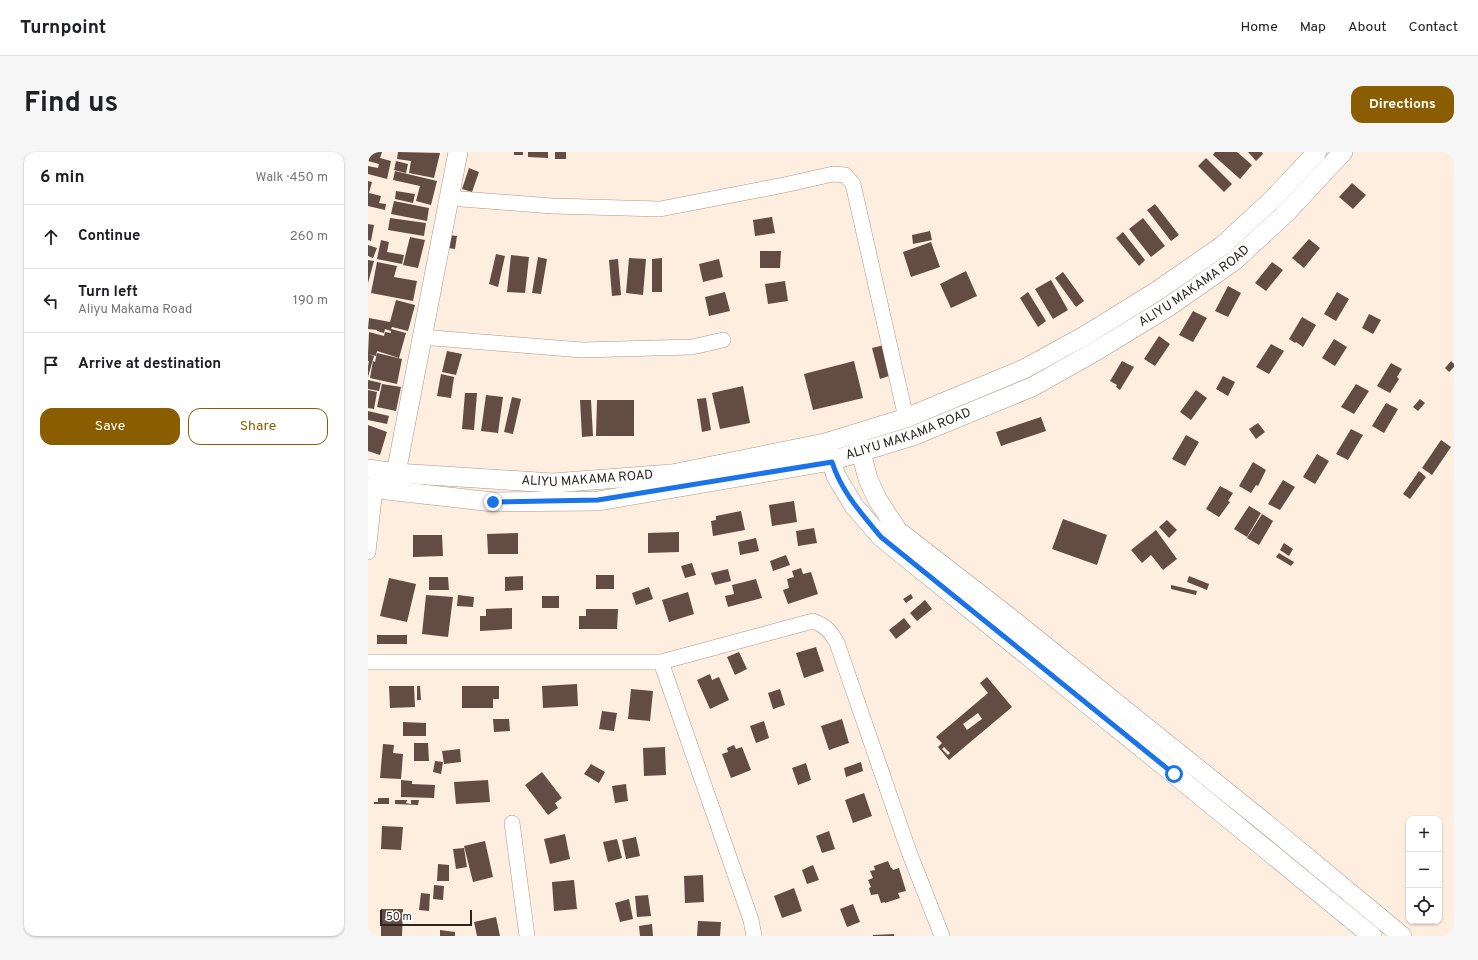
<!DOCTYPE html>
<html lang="en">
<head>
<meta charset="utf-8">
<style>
	:root { --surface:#fff; --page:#f6f6f6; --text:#202124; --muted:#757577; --line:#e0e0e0; --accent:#8a5d00 }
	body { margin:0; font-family:Overpass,sans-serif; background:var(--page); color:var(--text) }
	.controls { position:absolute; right:12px; bottom:12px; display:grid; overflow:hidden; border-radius:8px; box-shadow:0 1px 3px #0004 }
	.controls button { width:36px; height:36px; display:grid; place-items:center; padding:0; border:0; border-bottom:1px solid var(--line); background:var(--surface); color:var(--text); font:20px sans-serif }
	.scale { position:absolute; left:12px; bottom:10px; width:92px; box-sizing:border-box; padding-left:4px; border:2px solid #2c251e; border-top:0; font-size:11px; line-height:14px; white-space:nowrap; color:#2c251e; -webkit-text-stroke:3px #fefefe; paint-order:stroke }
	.stop { position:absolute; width:12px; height:12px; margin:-9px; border:3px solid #1a73e8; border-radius:50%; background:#fff }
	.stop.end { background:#1a73e8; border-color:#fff; box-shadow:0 1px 4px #0008 }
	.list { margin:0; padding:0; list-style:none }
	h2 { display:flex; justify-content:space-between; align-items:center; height:52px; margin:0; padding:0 16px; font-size:17px }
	h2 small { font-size:13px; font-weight:400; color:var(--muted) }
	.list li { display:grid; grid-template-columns:26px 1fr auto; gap:12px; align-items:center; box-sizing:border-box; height:64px; padding:0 16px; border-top:1px solid var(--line) }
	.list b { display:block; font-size:15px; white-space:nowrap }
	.list p { margin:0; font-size:13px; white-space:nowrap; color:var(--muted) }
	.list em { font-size:13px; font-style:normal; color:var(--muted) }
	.actions { display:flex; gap:8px; padding:12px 16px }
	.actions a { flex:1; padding:9px 0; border:1px solid var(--accent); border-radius:12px; text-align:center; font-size:14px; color:var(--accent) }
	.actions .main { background:var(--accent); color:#fff }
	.icon { flex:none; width:22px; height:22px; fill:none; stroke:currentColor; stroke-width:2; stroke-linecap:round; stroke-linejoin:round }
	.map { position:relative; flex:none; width:1086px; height:784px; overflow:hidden; border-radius:12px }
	header { display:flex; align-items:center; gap:24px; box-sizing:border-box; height:56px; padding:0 20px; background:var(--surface); border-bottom:1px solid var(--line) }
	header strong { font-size:19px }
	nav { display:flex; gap:22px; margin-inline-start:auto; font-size:14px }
	.intro { display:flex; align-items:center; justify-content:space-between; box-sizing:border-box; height:96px; padding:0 24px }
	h1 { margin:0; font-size:28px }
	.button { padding:10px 18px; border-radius:12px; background:var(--accent); color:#fff; font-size:14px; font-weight:700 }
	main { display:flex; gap:24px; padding:0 24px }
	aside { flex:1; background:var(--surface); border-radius:12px; box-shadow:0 1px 3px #0004 }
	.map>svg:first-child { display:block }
	.building { fill:#624c44; fill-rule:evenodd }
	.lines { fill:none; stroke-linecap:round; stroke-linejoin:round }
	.minor-casing { stroke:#ab9888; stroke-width:16 }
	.tertiary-casing { stroke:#ab9888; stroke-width:20 }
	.minor { stroke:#fff; stroke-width:15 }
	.tertiary { stroke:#fff; stroke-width:19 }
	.route { stroke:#1a73e8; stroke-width:5 }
	.labels { text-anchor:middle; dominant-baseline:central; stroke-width:4; stroke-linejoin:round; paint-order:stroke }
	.street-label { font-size:13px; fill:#2c251e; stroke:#fefefe }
</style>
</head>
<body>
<header>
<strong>Turnpoint</strong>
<nav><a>Home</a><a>Map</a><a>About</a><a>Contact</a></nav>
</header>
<div class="intro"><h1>Find us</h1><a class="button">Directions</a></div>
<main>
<aside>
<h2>6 min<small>Walk · 450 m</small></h2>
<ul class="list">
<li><svg class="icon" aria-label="ahead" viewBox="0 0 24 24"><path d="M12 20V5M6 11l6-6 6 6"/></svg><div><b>Continue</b></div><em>260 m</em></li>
<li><svg class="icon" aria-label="left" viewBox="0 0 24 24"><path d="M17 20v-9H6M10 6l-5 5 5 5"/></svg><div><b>Turn left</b><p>Aliyu Makama Road</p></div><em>190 m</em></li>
<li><svg class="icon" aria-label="arrive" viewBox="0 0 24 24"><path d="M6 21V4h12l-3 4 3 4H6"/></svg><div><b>Arrive at destination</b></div></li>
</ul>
<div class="actions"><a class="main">Save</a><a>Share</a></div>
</aside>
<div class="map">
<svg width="1086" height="784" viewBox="0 0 1086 784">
	<rect width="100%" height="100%" fill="#feeedf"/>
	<path class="building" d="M0 0H14L12 6 23 9 19 27 0 22V14L10 16 11 12 0 9Z
		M30 0 72 1 66 26 41 21 43 9 29 7Z
		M146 0H155V3H146Z
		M160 0H180V6L160 5Z
		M187 0H198V7H187Z
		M847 0H869L884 13 872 27 845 3Z
		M880 0H894L895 2 888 9Z
		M838 6 864 32 856 40 830 14Z
		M28 9 40 12 38 21 26 18Z
		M101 16 111 20 104 40 94 37Z
		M27 19 69 29 63 53 48 49 52 34 25 28Z
		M0 29 4 30 1 41 13 44 11 51 18 52 17 58 0 54Z
		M984 31 998 43 985 57 971 45Z
		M28 39 47 42 45 51 27 47Z
		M26 49 61 56 59 69 23 62Z
		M787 52 811 83 803 89 779 58Z
		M404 65 407 81 387 84 385 68Z
		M22 66 58 71 56 84 20 78Z
		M775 66 797 94 783 105 761 77Z
		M0 72 6 73 3 89 0 88Z
		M562 79 564 88 545 92 544 83Z
		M755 80 777 108 771 114 748 86Z
		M81 83 89 84 87 97 80 96Z
		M42 85 57 88 50 116 35 113Z
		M941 87 952 96 936 116 924 106Z
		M13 88 21 90 19 100 36 103 34 112 9 107Z
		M563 90 572 115 543 125 535 100Z
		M0 93 9 96 5 106 0 104Z
		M392 99H413L412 116H392Z
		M128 102 137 104 130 135 121 132Z
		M143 103 161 105 157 141 139 140Z
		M170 105 179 107 173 142 164 141Z
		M261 106 278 107 275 143 258 141Z
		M294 106V140H284V107Z
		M250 107 253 143 244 144 241 108Z
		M351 107 355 125 335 130 331 112Z
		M0 108 6 109 0 131Z
		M9 110 29 114 26 125 49 129 45 149 3 141Z
		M904 110 915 118 898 139 887 131Z
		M598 119 609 144 583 156 572 132Z
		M695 120 716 149 708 155 687 126Z
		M683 128 700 158 685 167 667 137Z
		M417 129 420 149 400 152 397 132Z
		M860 134 873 141 860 165 847 159Z
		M357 140 362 159 341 164 337 145Z
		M660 140 678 169 670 175 652 146Z
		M969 140 981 147 968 169 956 162Z
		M28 148 47 153 40 179 24 175 23 177 38 181 31 206 9 199 8 204 0 202 1 180 16 184 17 180 23 181V179L17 177 16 181 9 179V178L0 177 1 166 22 170Z
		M825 159 839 166 825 190 811 183Z
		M1001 162 1013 168 1005 182 994 176Z
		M934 165 948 173 935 195 928 190 927 191 921 187Z
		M791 184 802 192 787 214 776 207Z
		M966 187 979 195 967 214 954 206Z
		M903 192 916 199 901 222 888 215Z
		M516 193 524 223 512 227 504 196Z
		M79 199 94 202 88 223 74 220Z
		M9 201 34 207 29 232 2 226 5 209 7 210Z
		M0 202 6 204 0 225V214L1 209H0Z
		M486 209 495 246 445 258 436 222Z
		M754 209 766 215 752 238 748 235 749 233 742 229Z
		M1083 209 1086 212V215L1081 220 1077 216Z
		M1023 211 1034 217 1029 225 1031 227 1022 241 1009 234Z
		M73 222 86 225 83 246 69 244Z
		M855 224 867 230 860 244 848 237Z
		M0 228 13 231 11 239 0 237Z
		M14 232 33 235 28 259 9 255Z
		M988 232 1001 239 986 262 973 255Z
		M375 234 382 271 352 277 344 241Z
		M0 238 9 240 6 257 0 256Z
		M828 238 839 246 823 268 812 260Z
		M97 241H109L106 278 94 277Z
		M118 243 135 245 130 281 113 279Z
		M144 245 153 247 145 282 136 280Z
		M338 246 343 278 334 280 329 247Z
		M1052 247 1057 251 1050 259 1045 255Z
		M212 248H223L225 284 214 285Z
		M229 248H266V284H228Z
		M1018 251 1030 257 1016 281 1004 274Z
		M0 259 21 264 19 272 0 268Z
		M673 265 678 279 633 294 628 280Z
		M890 271 897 280 888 287 881 277Z
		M0 273 19 280 12 303 0 299Z
		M983 277 995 283 980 308 968 302Z
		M818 283 831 290 817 314 804 307Z
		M1073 288 1083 295 1064 323 1054 316Z
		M949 302 961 309 947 332 935 325Z
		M885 310 898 318 890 334 888 333 883 341 871 334Z
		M1051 319 1058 325 1042 347 1035 342Z
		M915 328 927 335 912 358 900 352Z
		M852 334 865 341 860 349 862 350 851 365 838 357Z
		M426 349 429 370 404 374 401 353Z
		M881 354 893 361 879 385 866 377Z
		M373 359 377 378 345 384 343 369 348 368V364Z
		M894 362 905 369 891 393 879 386Z
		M695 367 739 383 729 413 684 397Z
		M799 368 809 378 801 386 791 375Z
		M446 376 449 391 430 394 428 379Z
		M788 378 809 407 795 418 783 403 774 411 763 398Z
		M311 380V400L280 401V381Z
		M150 381V402H120L119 382Z
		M45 383H74L75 404 45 405Z
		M388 386 391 399 372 403 370 390Z
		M916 391 925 397 921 404 912 398Z
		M911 401 926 410 923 414 908 405Z
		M418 403 422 413 405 419 402 409Z
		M324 411 328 423 317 426 313 414Z
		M433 416 435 422 443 420 450 442 420 452 415 438 421 436 419 427 426 425 424 419Z
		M360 417 363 429 347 433 343 421Z
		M228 423H246V437H228Z
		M155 424V438L137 439V425Z
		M821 424 841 432 839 438 819 430Z
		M61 425H80L81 438H61Z
		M21 426 48 432 39 470 12 464Z
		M388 427 394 446 360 455 357 444 366 442 364 433Z
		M803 433 829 439 828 443 803 437Z
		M281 435 285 447 268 453 264 441Z
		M320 440 326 462 301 470 294 448Z
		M543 442 545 446 538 451 535 447Z
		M58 443 85 445 80 485 54 482Z
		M90 443 106 445 105 455 89 454Z
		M174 444H191V456H174Z
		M557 448 564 457 549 469 542 461Z
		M144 456V477L112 479V464H118V457Z
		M218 457H250L249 477H211V464H218Z
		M536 466 543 475 528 487 521 478Z
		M9 483H39V492H9Z
		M448 495 456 519 436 526 428 501Z
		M371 500 379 517 367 523 359 505Z
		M342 522 344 528 351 525 361 548 342 557 329 528Z
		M619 525 644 555 581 608 570 595 574 591 568 585 620 541 612 531ZM610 561 614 567 599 578 595 572ZM576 595 582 601 580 603 574 597Z
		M209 532 210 554 175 556 174 534Z
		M21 534H46L47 555 22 556Z
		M49 534H52L53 548H49Z
		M94 534H131V547H125V556H94Z
		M263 537 285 539 282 569 260 567Z
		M412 537 417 553 405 557 400 541Z
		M234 559 249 561 246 579 231 577Z
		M125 567H141L142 579 126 580Z
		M474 567 481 591 461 598 453 574Z
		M396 569 401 586 388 591 382 574Z
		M35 570 58 571V584H35Z
		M46 591H60L61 609H46Z
		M15 592 26 593 25 601 35 602 33 627 12 626Z
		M366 593 368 597 374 595 383 618 363 626 354 602 360 600 359 596Z
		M297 595 298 623 276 624 275 596Z
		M92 597 93 610 76 612 74 599Z
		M67 609 75 610 73 622 65 620Z
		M493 610 495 619 478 625 476 616Z
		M438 611 443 628 430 633 424 616Z
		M223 612 237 620 231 631 216 622Z
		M174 620 194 646 187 651 190 656 180 663 157 633Z
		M33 628 44 629V632L67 633 66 646 33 645Z
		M120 628 122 650 88 652 86 630Z
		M258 632 260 649 247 651 244 634Z
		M496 641 504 664 485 671 477 648Z
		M10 646H21V652H6V650H10Z
		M27 648H39L38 651 43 652V648H51L50 653 27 652Z
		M14 674 35 675 33 698 13 697Z
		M461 679 467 697 454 701 448 684Z
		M197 682 202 707 182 712 176 687Z
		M268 685 272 704 258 707 254 688Z
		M249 687 254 706 240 710 235 690Z
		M117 689 125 725 105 730 96 694Z
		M96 696 99 715 88 717 85 697Z
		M520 709 523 716H524L525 718 531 716 538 739 530 741 532 746 517 751V750L513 751 510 742 503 743 501 736 503 735 500 728 505 726 502 719 507 718 506 714Z
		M70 712 81 713V729H69Z
		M445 713 451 728 439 732 434 718Z
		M335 723 336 750 317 751 316 724Z
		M206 728 209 757 186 759 184 730Z
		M66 733 76 734 75 748 65 747Z
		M426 736 434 759 414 766 406 744Z
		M53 741 62 742 61 759 51 758Z
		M280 743 283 764 269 765 267 744Z
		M261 747 265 767 252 770 247 751Z
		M485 752 492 770 479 775 472 757Z
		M13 757H35L34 784H13Z
		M128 765 132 784H109L106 770Z
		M330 769 353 770 352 784H329Z
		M284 772 285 784H272L271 774Z
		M72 778 87 780V784H72Z
		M526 782V784H505V783Z"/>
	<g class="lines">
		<g class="minor-casing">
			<path id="minor" d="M81 46 184 54 292 57 416 33 465 22 477 23 485 32 538 266
				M53 185 214 198 324 195 355 188
				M0 400 7 337
				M0 510H293L445 469C457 473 463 480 469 491L541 700 574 784
				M293 510 383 768 386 784
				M144 671 159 784"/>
		</g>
		<g class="tertiary-casing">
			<g id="tertiary">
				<path d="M490 289 500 327 509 347 530 379 641 465 901 674 1034 784"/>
				<path d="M460 298 468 324 486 354 513 385 806 622 1004 784"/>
				<path id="s1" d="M0 317 28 321 185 331 304 322 457 291 538 266 656 217 718 183 789 139 854 94 906 46 949 0"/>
				<path d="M28 321 90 0"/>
				<path id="s2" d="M0 336 125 350 230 349 463 309 545 284 664 235 728 199 800 155 866 109 919 60 975 0"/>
			</g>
		</g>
		<use href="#minor" class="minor"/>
		<use href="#tertiary" class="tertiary"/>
	</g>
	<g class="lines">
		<path class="route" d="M125 350 230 348 464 310C473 339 493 361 513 385L806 622"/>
	</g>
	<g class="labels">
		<g class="street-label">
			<text stroke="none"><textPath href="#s2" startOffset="873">ALIYU MAKAMA ROAD</textPath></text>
			<text stroke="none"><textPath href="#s2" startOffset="549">ALIYU MAKAMA ROAD</textPath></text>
			<text stroke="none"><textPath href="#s1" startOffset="220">ALIYU MAKAMA ROAD</textPath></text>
		</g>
	</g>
</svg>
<div class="controls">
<button>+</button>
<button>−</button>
<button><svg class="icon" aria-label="locate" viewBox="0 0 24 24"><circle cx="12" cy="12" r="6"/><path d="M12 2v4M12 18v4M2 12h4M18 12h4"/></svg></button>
</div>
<div class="scale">50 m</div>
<div class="stop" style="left:806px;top:622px"></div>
<div class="stop end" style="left:125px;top:350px"></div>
</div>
</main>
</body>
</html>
